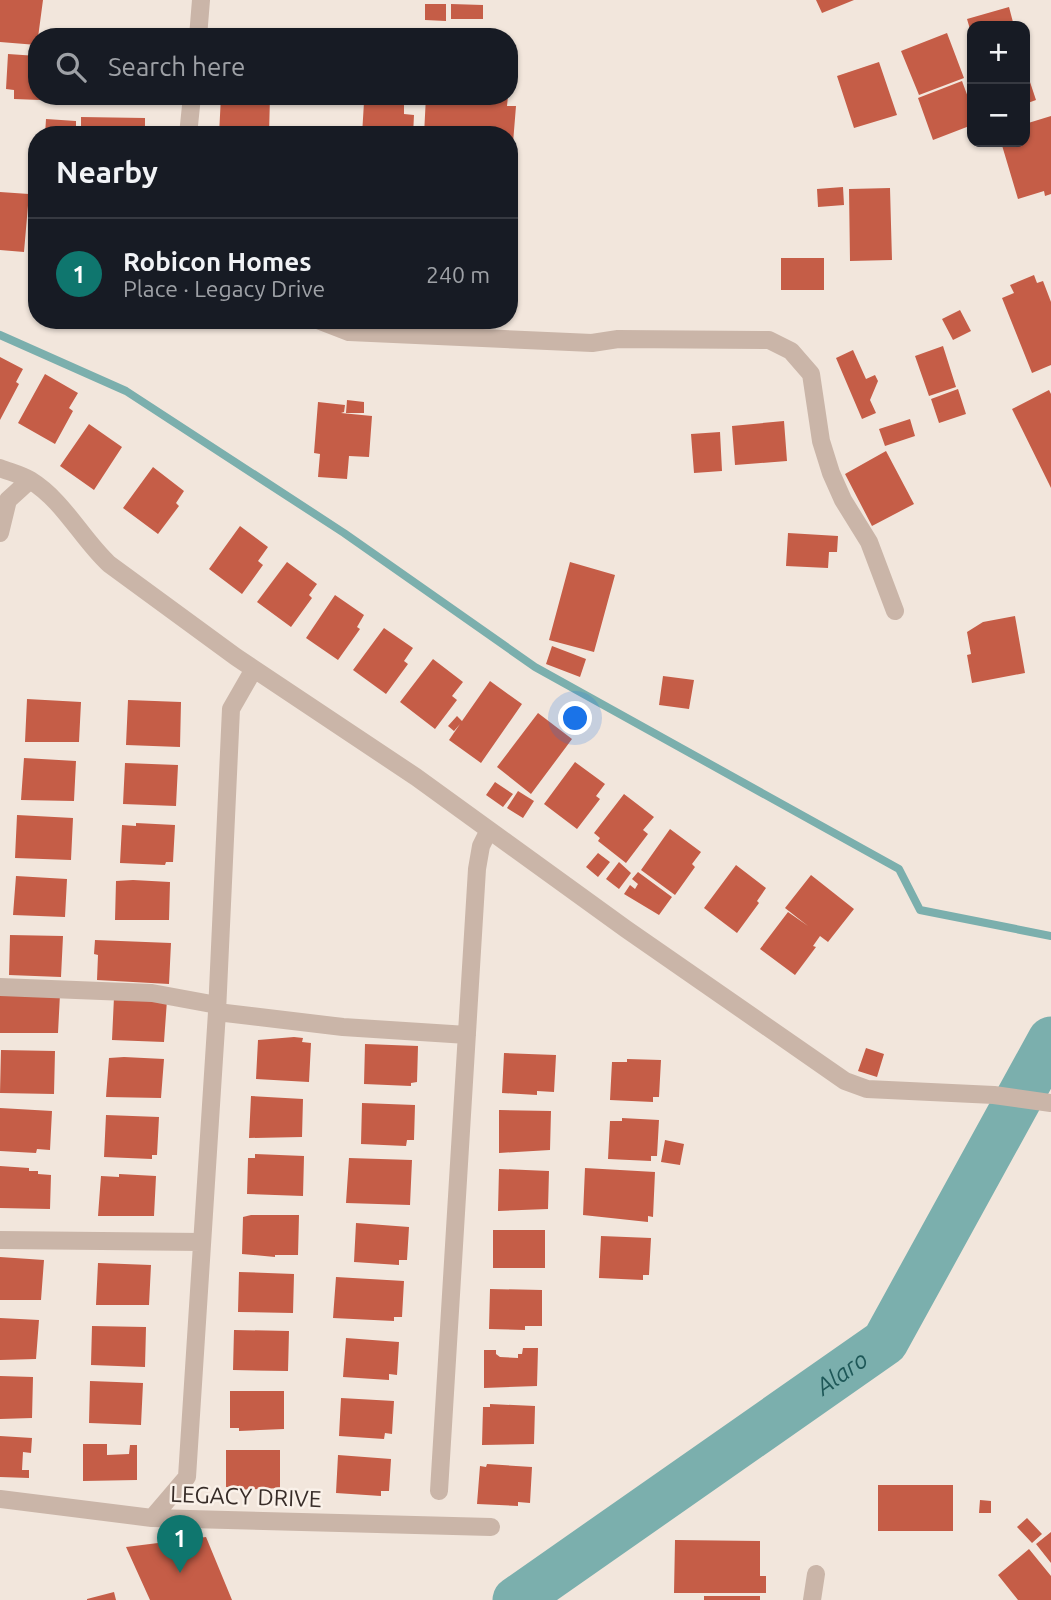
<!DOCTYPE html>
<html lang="en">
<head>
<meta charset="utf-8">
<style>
	:root { --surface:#171b24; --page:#20242c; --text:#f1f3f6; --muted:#9ea1a6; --line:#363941; --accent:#0f766e }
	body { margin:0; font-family:Ubuntu,sans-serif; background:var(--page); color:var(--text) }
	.controls { position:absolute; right:21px; top:21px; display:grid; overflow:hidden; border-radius:14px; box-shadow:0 2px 5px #0004 }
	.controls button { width:63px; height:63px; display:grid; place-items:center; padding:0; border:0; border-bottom:2px solid var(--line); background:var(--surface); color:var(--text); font:35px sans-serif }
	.you { position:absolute; left:576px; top:719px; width:24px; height:24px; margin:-18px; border:5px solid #fff; border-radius:50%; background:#1a73e8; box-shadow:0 0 0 10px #1a73e833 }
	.badge { display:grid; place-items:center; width:46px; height:46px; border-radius:50%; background:var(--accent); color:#fff; font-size:23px; font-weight:700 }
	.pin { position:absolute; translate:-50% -58px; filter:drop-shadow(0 2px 4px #0008) }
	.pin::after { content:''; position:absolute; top:37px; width:24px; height:21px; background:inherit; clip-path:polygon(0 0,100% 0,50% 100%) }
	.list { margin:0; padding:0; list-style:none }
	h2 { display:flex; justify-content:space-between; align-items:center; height:91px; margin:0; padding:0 28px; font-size:30px }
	h2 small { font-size:23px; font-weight:400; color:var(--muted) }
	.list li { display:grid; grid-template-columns:46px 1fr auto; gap:21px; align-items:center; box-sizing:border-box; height:112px; padding:0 28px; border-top:2px solid var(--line) }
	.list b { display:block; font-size:26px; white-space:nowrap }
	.list p { margin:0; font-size:23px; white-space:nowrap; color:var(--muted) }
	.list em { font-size:23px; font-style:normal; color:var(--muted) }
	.icon { flex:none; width:38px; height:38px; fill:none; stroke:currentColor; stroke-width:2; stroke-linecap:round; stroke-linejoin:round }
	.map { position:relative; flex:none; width:1051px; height:1600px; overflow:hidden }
	.search { position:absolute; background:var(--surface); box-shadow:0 2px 5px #0004; left:28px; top:28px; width:490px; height:77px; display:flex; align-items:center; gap:18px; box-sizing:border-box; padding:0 24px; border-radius:28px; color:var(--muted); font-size:26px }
	.panel { position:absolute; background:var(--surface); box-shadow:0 2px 5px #0004; left:28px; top:126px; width:490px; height:203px; border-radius:28px }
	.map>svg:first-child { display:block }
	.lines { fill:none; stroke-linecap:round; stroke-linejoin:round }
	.stream { stroke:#7bafad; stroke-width:8 }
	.river { stroke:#7bafad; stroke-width:47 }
	.building { fill:#c55d47 }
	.minor { stroke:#cab5a8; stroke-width:18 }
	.labels { text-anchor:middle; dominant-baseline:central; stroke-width:5; stroke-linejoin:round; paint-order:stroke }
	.street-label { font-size:23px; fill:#372c28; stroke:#faf1e9 }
	.water-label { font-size:24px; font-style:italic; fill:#1e5858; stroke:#faf1e9 }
</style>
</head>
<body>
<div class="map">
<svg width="1051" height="1600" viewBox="0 0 1051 1600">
	<rect width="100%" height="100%" fill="#f2e6dc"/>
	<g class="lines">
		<path class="stream" d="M0 335 126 391 344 533 535 667 899 869 920 910 1051 936"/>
		<path class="river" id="s1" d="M516 1600 885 1342 1051 1040"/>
	</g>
	<path class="building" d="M0 0H43L37 45 0 42Z
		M816 0H854L822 13Z
		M425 4H446V21L425 20Z
		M451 4 483 5V19H451Z
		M1009 7 1014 26H972V36L967 19Z
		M947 33 964 78 919 95 901 51Z
		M8 54 37 56V96H40V100L14 99V90L6 89Z
		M879 62 897 115 854 128 837 76Z
		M1025 67 1036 100 1025 104Z
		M962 81 972 108V125L933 140 918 98Z
		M58 96H128V104L57 99Z
		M221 96H270L269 135H219Z
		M379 96 404 97V114L414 115 413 135H362L364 102H378Z
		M426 96H508L507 106H516L513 143H509V135H424Z
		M1051 116V194L1045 196 1044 191 1018 199 1001 142H1025V124Z
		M81 117 145 118V135H81Z
		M46 119 76 121V135H45Z
		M843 187 844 205 818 207 817 189Z
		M890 188 892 260 850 261 849 189Z
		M0 192 29 194 24 252 0 250Z
		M781 258H824V290H781Z
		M1034 275 1037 283 1043 281 1051 302V365L1032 373 1002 298 1014 293 1010 285Z
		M960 310 971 331 953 340 942 319Z
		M943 346 956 387 929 396 915 356Z
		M853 350 866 379 875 375 878 381 870 400 876 413 862 419 836 358Z
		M0 357 23 369 16 382 19 384 0 420Z
		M45 374 78 393 69 408 73 411 55 444 18 423Z
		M958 389 966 414 939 423 931 399Z
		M1049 390 1051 394V488L1012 409Z
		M347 400 364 402V413H346Z
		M318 402 345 405 344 412 341 413 372 416 369 457 349 456 347 479 318 477 320 454 314 453Z
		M910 419 915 436 885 446 879 429Z
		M784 421 787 461 735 465 732 426Z
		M89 424 122 447 94 490 60 466Z
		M720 432 722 471 694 473 691 434Z
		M886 451 914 504 872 526 845 474Z
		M153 467 184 491 176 503 179 506 158 534 123 508Z
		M240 526 268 547 258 561 263 565 242 594 209 569Z
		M788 533 838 536 837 552H829L828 568 786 566Z
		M287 562 317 584 309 595 312 598 291 627 257 602Z
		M570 562 615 575 594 652 549 640Z
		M335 595 364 615 357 627 360 629 338 660 306 638Z
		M1015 616 1025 673 972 683 967 655 971 654 967 632 983 622Z
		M384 628 413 648 404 661 408 664 386 694 353 670Z
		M552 646 586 659 580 677 546 664Z
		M433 659 463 682 452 696 457 700 435 729 400 702Z
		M663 676 694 680 689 709 659 705Z
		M490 681 522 704 481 763 449 740 460 724 454 731 448 726 457 716 462 721Z
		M27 699 81 702 79 742H25Z
		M128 700 181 702 180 747 126 745Z
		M538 713 572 739 531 794 497 767Z
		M24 758 76 761 74 801 21 800Z
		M575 762 605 784 596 796 600 799 577 829 544 804Z
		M125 763 178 765 176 806 123 804Z
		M495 782 513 794 503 807 486 795Z
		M518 791 534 801 523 818 507 808Z
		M624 794 654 817 643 830 648 834 626 863 598 841 600 838 594 833Z
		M17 815 73 818 71 860 15 858Z
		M136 823 175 825 173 862H166L165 865 120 863 122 825 136 826Z
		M670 829 701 852 692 864 695 867 675 895 641 870Z
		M598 853 610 862 598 877 586 867Z
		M619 862 631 873 619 889 606 879Z
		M736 865 766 888 757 901 759 903 737 933 704 908Z
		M638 872 672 897 659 915 624 894 630 885 635 889 638 884 632 879Z
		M811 875 854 909 828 942 820 936 813 946 816 947 795 975 760 949 788 912 808 926 785 908Z
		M16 876 67 879 65 917 13 915Z
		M133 880 170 882 169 920H115L116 881Z
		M10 935 63 936 61 977 9 975Z
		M95 940 171 943 169 984 97 980 98 955 94 954Z
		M0 991 60 994 58 1033H0Z
		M114 997 167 1000 164 1042 112 1040Z
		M294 1037 303 1038 302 1042 311 1043 309 1082 256 1079 258 1040Z
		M365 1044 418 1046 417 1082 411 1083V1086L364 1084Z
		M866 1048 884 1054 877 1077 858 1071Z
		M1 1050 55 1051 54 1094 0 1093Z
		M504 1053 556 1055 554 1092 537 1091V1095L502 1093Z
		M124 1057 164 1059 161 1098 106 1097 109 1058Z
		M627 1059 661 1060 659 1097H653V1102L610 1100 612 1062H627Z
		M251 1096 303 1099 302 1137 249 1138Z
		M362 1103 415 1105 414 1140H407L406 1146 361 1144Z
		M0 1108 52 1111 50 1150 37 1149 36 1153 0 1151Z
		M499 1110 551 1111 550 1150 499 1153Z
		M106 1115 159 1117 157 1155H152V1159L104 1157Z
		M622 1118 659 1120 657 1156H651V1161L608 1159 610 1121H622Z
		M665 1140 684 1144 680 1165 661 1162Z
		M255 1154 304 1156 303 1196 247 1194 248 1158H255Z
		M349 1158 412 1160 410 1205 346 1203Z
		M0 1166 29 1168V1171H38V1174L51 1175 50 1209 0 1208Z
		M585 1168 655 1172 653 1217 648 1216V1222L583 1215Z
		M499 1169 549 1171 548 1209 498 1211Z
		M119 1174 156 1176 154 1216H98L101 1176 119 1177Z
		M251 1215H299L298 1255H275V1257L242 1254 243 1217Z
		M356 1223 409 1227 407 1260H399V1265L354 1262Z
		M493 1230H545V1268H493Z
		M601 1236 651 1238 649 1275H643V1280L599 1278Z
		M0 1257 44 1260 41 1300H0Z
		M98 1263 151 1265 149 1305H96Z
		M239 1272 294 1274 293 1313 238 1312Z
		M336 1277 404 1281 402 1317H394V1321L333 1318Z
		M490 1289 542 1290V1326H525V1330L489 1329Z
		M0 1318 39 1320 36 1359 0 1360Z
		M92 1326 146 1327 145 1367 91 1365Z
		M234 1330 289 1331 288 1371 233 1370Z
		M346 1338 399 1342 397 1375 389 1374V1380L343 1377Z
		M523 1348H538L537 1386 484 1388V1350H496V1354L500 1357 518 1358V1354H522Z
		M0 1376 33 1377 32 1418 0 1419Z
		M90 1381 143 1383 141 1425 89 1423Z
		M230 1391H284V1429L239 1431V1428H230Z
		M341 1398 394 1401 392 1434 385 1433 384 1439 339 1436Z
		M490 1404 535 1406 534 1444 482 1445 483 1407H490Z
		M0 1436 32 1438 31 1453 23 1452 22 1470H29V1478L0 1477Z
		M83 1444H107V1455L129 1454 130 1445H137V1480L83 1481Z
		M226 1450H280V1488L234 1490 235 1487H226Z
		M338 1455 391 1459 389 1491H381V1496L336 1493Z
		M487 1464 532 1467 530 1503 518 1502V1506L477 1504 480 1466 486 1467Z
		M878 1485H953V1531H878Z
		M980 1500 991 1501V1513H979Z
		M1027 1518 1042 1534 1032 1543 1017 1527Z
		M1051 1532V1563L1036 1544Z
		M206 1537 232 1600H150L126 1547Z
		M675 1540 760 1541V1576H766V1593H674Z
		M1029 1549 1051 1576V1600H1018L998 1575Z
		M114 1592 116 1600H87V1599Z
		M704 1596H760V1600H704Z"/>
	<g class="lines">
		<path class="minor" d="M198 37 201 0
			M188 135 192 96
			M318 320 349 332 592 343 618 339 769 340 791 351 811 374 821 441 831 473 843 500 869 542 895 611
			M0 468C10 472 22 475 30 480 64 501 81 538 109 564L236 657 416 777 626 929 845 1081 867 1089 994 1095 1051 1103
			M0 533 8 500 30 480
			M0 987 152 993 217 1005
			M217 1012 343 1027 467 1035
			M0 1240 202 1242
			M439 1491 477 869 481 846 489 830
			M0 1499 152 1518 491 1527
			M152 1518 187 1477 217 1012 231 709 254 669
			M812 1600 816 1574"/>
	</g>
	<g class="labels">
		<g class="street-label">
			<text transform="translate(246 1496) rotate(2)">LEGACY DRIVE</text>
		</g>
		<g class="water-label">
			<text stroke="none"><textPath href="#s1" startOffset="397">Alaro</textPath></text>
		</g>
	</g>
</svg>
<div class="controls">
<button>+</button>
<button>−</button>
</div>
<div class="you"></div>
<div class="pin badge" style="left:180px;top:1573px">1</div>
<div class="search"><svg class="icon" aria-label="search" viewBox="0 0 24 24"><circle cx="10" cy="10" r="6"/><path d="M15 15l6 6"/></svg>Search here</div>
<section class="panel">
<h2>Nearby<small></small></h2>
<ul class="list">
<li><span class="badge">1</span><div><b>Robicon Homes</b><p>Place · Legacy Drive</p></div><em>240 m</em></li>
</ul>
</section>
</div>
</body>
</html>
